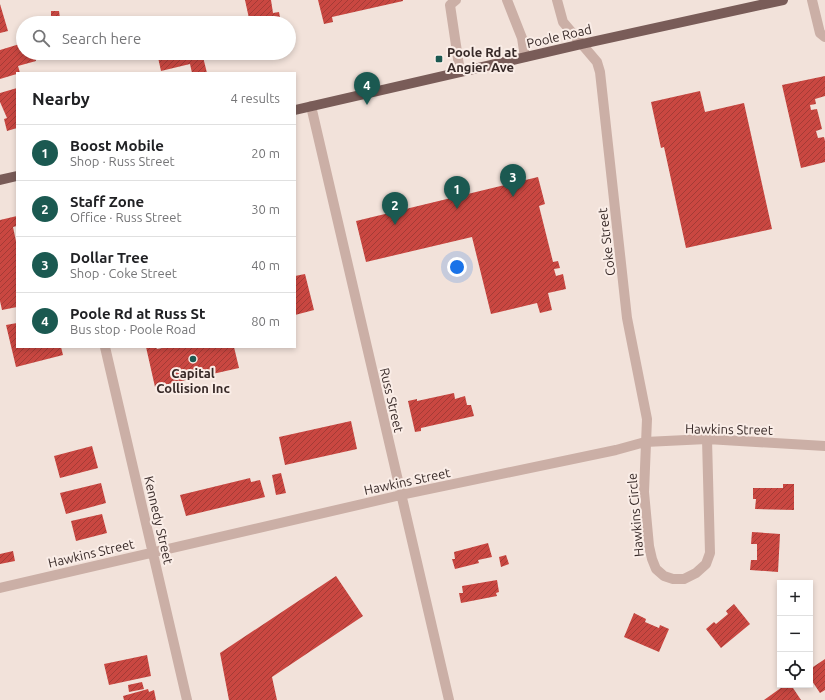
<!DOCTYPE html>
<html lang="en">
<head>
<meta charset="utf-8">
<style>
	:root { --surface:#fff; --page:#f6f6f6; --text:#202124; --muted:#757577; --line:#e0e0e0; --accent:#1b5951 }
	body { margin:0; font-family:Ubuntu,sans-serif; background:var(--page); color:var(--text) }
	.controls { position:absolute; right:12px; bottom:12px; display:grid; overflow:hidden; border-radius:0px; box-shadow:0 2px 6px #0003 }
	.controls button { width:36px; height:36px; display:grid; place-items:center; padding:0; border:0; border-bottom:1px solid var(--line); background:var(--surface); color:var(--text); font:20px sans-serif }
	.you { position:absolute; left:457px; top:267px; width:14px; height:14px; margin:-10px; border:3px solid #fff; border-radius:50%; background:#1a73e8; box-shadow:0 0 0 6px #1a73e833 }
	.badge { display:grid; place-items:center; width:26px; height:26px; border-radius:50%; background:var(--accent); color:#fff; font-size:13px; font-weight:700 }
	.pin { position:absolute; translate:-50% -33px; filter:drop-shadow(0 1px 2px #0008) }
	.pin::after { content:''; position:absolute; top:21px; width:14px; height:12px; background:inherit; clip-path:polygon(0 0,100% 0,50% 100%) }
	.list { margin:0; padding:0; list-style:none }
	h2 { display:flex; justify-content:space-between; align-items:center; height:52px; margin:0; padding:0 16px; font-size:17px }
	h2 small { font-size:13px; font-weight:400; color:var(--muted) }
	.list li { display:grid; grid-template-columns:26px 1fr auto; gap:12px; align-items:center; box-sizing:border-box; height:56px; padding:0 16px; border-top:1px solid var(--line) }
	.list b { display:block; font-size:15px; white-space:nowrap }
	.list p { margin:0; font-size:13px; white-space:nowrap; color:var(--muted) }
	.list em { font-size:13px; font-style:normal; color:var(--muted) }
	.icon { flex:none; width:22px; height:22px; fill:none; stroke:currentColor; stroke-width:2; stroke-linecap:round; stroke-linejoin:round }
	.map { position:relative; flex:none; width:825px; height:700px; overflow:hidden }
	.search { position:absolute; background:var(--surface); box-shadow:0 2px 6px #0003; left:16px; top:16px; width:280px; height:44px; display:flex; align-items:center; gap:10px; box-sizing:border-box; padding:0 14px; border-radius:22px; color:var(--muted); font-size:15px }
	.panel { position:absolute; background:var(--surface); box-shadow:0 2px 6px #0003; left:16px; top:72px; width:280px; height:276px; border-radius:0px }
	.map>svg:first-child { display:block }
	.building { fill:url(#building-hatch) }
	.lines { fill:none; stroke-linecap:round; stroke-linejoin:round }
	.minor { stroke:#cbafa6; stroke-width:10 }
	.major { stroke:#795c58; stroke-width:10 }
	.poi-dot { fill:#1b5951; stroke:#faede7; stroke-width:1.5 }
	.labels { text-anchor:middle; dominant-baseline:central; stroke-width:4; stroke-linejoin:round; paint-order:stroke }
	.street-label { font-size:13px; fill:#372927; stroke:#faede7 }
	.poi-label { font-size:13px; font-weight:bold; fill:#372927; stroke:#faede7; text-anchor:start }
</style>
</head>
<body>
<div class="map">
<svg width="825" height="700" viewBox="0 0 825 700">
	<defs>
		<pattern id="building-hatch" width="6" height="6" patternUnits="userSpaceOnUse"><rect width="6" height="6" fill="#c94741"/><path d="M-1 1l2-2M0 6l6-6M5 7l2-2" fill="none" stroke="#a43b36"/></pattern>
	</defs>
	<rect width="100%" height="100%" fill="#f2e2da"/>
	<path class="building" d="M245 0H271L273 13 279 12 281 23H250Z
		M318 0H403V1L332 17 333 22 324 24Z
		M0 4 8 31 0 33Z
		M51 11H59L60 18H51Z
		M23 43V53H34L36 61 18 66 20 73 0 79V50Z
		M157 53H202L207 73H192L190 64 161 71Z
		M825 76V96L815 99 816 104 810 105 811 110 817 109 822 129 816 131 818 138 824 137 825 141V162L801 168 782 85Z
		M17 88V128L7 131 4 119 7 118 0 102V93Z
		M700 91 705 112 744 103 772 229 686 248 664 147 661 148 651 102Z
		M538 177 545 204 539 206 553 262 558 261 560 268 554 269 556 276 563 274 566 289 548 293 552 310 540 313 537 303 491 314 472 237 366 262 356 221Z
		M17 216V226L13 227 17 246V307L2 310 0 301V220Z
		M305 274 314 310 295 315V276Z
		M17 323V347H61L63 355 16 367 6 325Z
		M146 347H156L157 349 168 347H234L239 368 155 387Z
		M454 393 455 399 465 396 467 405H471L474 416 421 428V431L415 432 408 401 417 399V401Z
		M351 421 357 449 285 465 279 437Z
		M92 446 98 468 60 478 54 456Z
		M281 473 286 493 276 495 272 475Z
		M250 478 251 482 260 480 265 497 186 516 180 495Z
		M101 483 106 503 66 514 60 493Z
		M783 484H794V510L755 509 756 499H753V488H783Z
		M102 514 107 533 76 541 71 521Z
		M752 532 780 534 778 572 750 570 751 560H757V544H751Z
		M488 543 492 557 478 560 479 563 455 569 452 559H455L454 552Z
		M13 551 15 561 0 564V554Z
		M506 555 509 564 501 567 499 557Z
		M336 576 363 616 272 677 277 700H229L220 653Z
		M497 580 499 592 496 593 497 596 461 603 459 593H463L462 586Z
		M734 604 750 624 721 648 706 629 714 622 716 624 728 614 726 611Z
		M634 613 646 619 645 622 659 628 660 625 669 629 659 652 624 637Z
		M147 655 151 676 109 685 104 664Z
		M825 659V690L820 693 810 678V669Z
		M142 682 144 689 129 692 128 685Z
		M785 685H791L801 700H764Z
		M148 689 149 692 154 690 156 700H124L123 696Z"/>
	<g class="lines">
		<path class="minor" d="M456 0 450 5 460 72
			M507 0 522 38 525 57
			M557 0 563 22 597 62 600 72 627 318 647 419 644 492 649 546 652 559 656 569 664 576 673 579H684L696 573 706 564 710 553 707 439
			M812 0 820 33 825 37
			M311 106 449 700
			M105 347 187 700
			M0 588 401 495 616 450 645 442 707 439 825 446"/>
		<path class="major" d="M295 110 582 44 783 0
			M0 180 17 176"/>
	</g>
	<g class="poi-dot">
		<rect x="435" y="55" width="8" height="8" rx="2"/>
		<circle cx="193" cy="359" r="4"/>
	</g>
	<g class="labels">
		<g class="street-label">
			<text transform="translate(559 36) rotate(-13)">Poole Road</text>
			<text transform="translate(606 242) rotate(-97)">Coke Street</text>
			<text transform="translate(392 400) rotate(77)">Russ Street</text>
			<text transform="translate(729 429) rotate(1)">Hawkins Street</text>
			<text transform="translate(407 481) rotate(-12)">Hawkins Street</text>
			<text transform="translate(635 515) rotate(-95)">Hawkins Circle</text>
			<text transform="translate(159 520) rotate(77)">Kennedy Street</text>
			<text transform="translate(91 553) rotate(-13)">Hawkins Street</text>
		</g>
		<g class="poi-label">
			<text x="447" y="52">Poole Rd at<tspan x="447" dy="15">Angier Ave</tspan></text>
			<text x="193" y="373" text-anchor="middle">Capital<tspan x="193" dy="15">Collision Inc</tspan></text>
		</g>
	</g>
</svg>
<div class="controls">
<button>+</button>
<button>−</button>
<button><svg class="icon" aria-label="locate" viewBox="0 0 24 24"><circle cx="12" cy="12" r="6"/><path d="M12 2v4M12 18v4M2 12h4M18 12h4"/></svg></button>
</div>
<div class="you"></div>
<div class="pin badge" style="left:457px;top:209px">1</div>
<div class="pin badge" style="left:395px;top:225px">2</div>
<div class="pin badge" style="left:513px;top:197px">3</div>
<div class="pin badge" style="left:367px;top:105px">4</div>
<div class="search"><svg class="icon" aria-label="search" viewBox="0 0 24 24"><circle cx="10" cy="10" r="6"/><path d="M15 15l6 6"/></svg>Search here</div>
<section class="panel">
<h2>Nearby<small>4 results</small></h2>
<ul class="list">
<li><span class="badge">1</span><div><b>Boost Mobile</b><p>Shop · Russ Street</p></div><em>20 m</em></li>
<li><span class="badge">2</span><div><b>Staff Zone</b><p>Office · Russ Street</p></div><em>30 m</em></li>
<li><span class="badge">3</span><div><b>Dollar Tree</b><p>Shop · Coke Street</p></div><em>40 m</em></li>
<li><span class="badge">4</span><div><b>Poole Rd at Russ St</b><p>Bus stop · Poole Road</p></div><em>80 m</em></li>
</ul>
</section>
</div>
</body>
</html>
